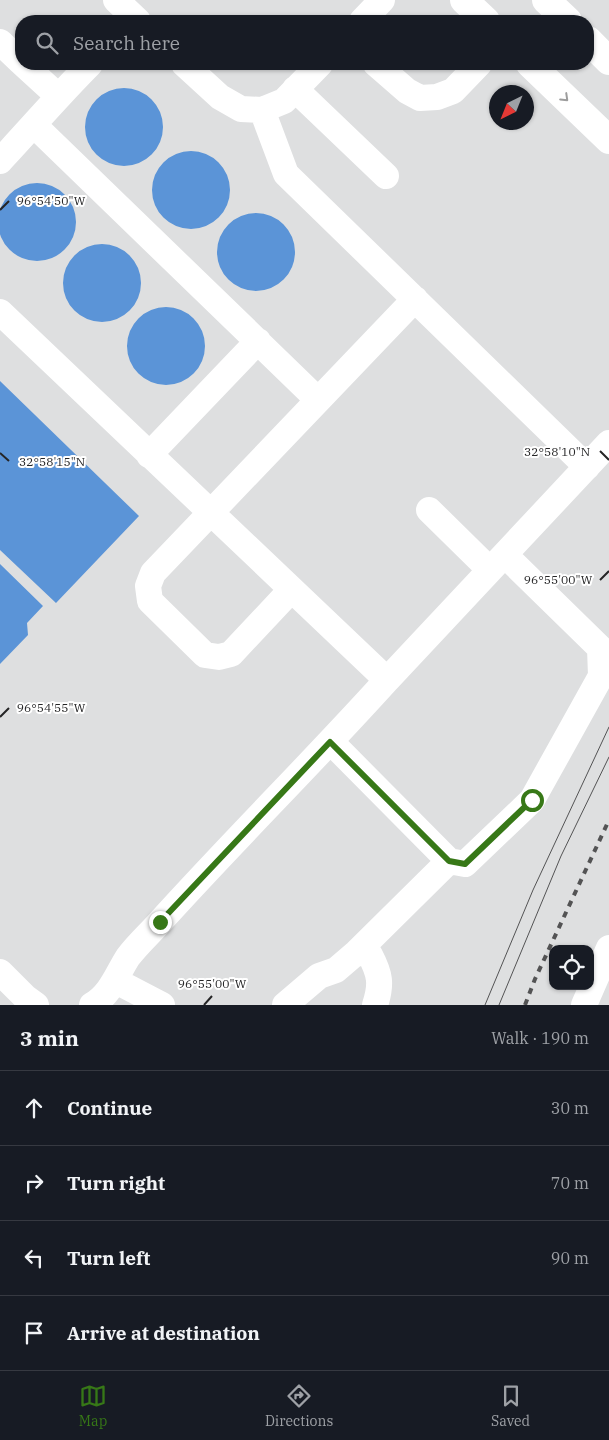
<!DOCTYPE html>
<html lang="en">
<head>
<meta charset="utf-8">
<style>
	:root { --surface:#171b24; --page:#242831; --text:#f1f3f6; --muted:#9ea1a6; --line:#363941; --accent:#377817 }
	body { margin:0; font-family:"IBM Plex Serif",serif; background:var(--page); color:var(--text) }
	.controls { position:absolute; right:15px; bottom:15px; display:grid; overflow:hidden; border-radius:10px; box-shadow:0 1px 4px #0004 }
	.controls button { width:45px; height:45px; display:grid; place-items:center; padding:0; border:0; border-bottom:1px solid var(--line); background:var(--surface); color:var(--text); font:25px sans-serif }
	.compass { position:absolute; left:489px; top:85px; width:45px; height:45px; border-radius:50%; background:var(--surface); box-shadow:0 1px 4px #0004; rotate:223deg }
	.stop { position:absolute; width:15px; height:15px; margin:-11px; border:4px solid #377817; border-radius:50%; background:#fff }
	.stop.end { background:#377817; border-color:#fff; box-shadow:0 1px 5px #0008 }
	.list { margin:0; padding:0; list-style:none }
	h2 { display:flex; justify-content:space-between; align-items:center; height:65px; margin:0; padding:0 20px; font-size:21px }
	h2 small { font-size:16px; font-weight:400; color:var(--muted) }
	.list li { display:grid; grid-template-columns:32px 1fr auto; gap:15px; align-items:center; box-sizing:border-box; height:75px; padding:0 20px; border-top:1px solid var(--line) }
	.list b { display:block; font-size:19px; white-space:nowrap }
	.list em { font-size:16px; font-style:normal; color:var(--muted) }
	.icon { flex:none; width:28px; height:28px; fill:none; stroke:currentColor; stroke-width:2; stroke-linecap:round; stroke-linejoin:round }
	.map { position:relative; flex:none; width:609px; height:1005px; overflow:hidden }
	.search { position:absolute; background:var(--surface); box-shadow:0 1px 4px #0004; left:15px; right:15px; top:15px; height:55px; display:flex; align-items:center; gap:12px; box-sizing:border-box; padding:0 18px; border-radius:20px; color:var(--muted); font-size:19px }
	.sheet { height:365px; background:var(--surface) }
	nav { display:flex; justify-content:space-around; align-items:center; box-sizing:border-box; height:70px; border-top:1px solid var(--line); background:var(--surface); font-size:14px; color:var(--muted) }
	nav a { display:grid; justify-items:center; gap:2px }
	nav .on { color:var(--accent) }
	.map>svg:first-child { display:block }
	.water { fill:#5b94d7 }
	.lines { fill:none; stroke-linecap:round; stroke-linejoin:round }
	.minor { stroke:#fff; stroke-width:26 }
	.major { stroke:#fff; stroke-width:28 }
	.tram { stroke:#535354; stroke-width:1 }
	.rail { stroke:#535354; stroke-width:4; stroke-dasharray:6 6; stroke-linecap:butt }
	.oneway { stroke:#9d9d9d }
	.route { stroke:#377817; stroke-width:6 }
	.ticks { fill:none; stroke:#252526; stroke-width:2 }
	.ticks-label { font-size:12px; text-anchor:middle; fill:#252526; stroke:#fff; stroke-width:4; stroke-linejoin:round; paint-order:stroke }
</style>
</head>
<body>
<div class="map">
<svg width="609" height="1005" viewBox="0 0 609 1005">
	<rect width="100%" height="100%" fill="#dedfe0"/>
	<path class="water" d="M85 127a39 39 0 1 1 78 0a39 39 0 1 1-78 0Z
		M152 190a39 39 0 1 1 78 0a39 39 0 1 1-78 0Z
		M-2 222a39 39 0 1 1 78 0a39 39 0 1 1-78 0Z
		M217 252a39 39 0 1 1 78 0a39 39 0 1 1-78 0Z
		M63 283a39 39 0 1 1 78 0a39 39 0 1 1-78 0Z
		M127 346a39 39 0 1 1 78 0a39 39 0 1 1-78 0Z
		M0 381 139 516 56 603 0 550Z
		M0 564 43 606 27 623 28 635 0 664Z"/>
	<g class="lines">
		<path class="minor" d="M116 0 138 21
			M362 21 382 0
			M0 42 21 62
			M23 64 58 96
			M184 64 220 97 241 109 262 110 284 101 320 64
			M376 64 407 91 420 98 437 97 453 91 479 64
			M295 89 386 176
			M262 110 286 174 587 467
			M34 125 318 400
			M0 161C30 129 59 95 90 64
			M0 312 387 680 609 443
			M149 455 258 341
			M429 510 490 570
			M291 590 231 654 219 657 205 655 150 601 148 586 153 573 415 299
			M331 742 449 861 465 864 532 800 601 676 600 648 505 555
			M357 952 449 861
			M0 972 25 997 36 1005
			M116 981 162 1005
			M92 1005C111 994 117 974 128 957 137 945 149 934 159 923 233 841 312 763 387 680
			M285 1005 319 976 336 970 357 952 370 955C380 974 382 984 375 1005
			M584 1005 609 948"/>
		<path class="major" d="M464 0 486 21
			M546 0 568 21
			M588 40 609 61
			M530 64 609 140"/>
		<path class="tram" d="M485 1005 533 890 609 727
			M499 1005 561 856 609 757"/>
		<path class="rail" d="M525 1005 535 979 609 820"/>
	</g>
	<defs><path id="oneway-chevron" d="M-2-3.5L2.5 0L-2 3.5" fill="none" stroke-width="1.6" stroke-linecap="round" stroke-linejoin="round" transform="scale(1.25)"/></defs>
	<use class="oneway" href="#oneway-chevron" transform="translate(565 98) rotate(44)"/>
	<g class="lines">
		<path class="route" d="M160 922 330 742 449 861 465 864 532 800"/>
	</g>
	<path class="ticks" d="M0 210 9 201M600 451 609 460M0 453 9 461M600 580 609 571M0 717 9 708M204 1005 212 996"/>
	<g class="ticks-label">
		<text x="51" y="205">96°54'50"W</text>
		<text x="557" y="456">32°58'10"N</text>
		<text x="52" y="466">32°58'15"N</text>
		<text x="558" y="584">96°55'00"W</text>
		<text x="51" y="712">96°54'55"W</text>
		<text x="212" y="988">96°55'00"W</text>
	</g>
</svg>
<div class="controls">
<button><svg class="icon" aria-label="locate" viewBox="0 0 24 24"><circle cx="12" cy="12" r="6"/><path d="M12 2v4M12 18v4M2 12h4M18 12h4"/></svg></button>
</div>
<svg class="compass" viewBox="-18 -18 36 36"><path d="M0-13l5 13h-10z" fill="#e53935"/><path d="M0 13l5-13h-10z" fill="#9ea1a6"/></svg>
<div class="stop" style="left:532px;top:800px"></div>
<div class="stop end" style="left:160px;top:922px"></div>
<div class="search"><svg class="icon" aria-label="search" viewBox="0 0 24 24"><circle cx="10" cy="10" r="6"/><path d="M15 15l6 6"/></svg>Search here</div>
</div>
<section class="sheet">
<h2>3 min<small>Walk · 190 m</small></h2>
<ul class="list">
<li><svg class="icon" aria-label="ahead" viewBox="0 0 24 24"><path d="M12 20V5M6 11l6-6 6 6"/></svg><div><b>Continue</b></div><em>30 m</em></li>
<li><svg class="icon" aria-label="right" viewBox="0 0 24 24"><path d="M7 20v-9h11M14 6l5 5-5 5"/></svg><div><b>Turn right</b></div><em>70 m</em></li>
<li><svg class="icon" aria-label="left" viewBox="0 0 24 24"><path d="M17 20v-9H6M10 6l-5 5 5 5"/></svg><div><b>Turn left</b></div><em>90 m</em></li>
<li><svg class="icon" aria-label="arrive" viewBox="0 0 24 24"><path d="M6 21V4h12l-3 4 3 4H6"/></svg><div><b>Arrive at destination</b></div></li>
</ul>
</section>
<nav>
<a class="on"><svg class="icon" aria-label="map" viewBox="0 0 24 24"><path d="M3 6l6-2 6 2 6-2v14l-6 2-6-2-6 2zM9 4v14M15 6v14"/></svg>Map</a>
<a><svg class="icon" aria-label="directions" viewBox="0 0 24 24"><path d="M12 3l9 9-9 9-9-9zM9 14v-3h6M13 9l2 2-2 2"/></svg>Directions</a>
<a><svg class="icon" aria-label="saved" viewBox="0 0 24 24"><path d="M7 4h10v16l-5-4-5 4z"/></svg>Saved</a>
</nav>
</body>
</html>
